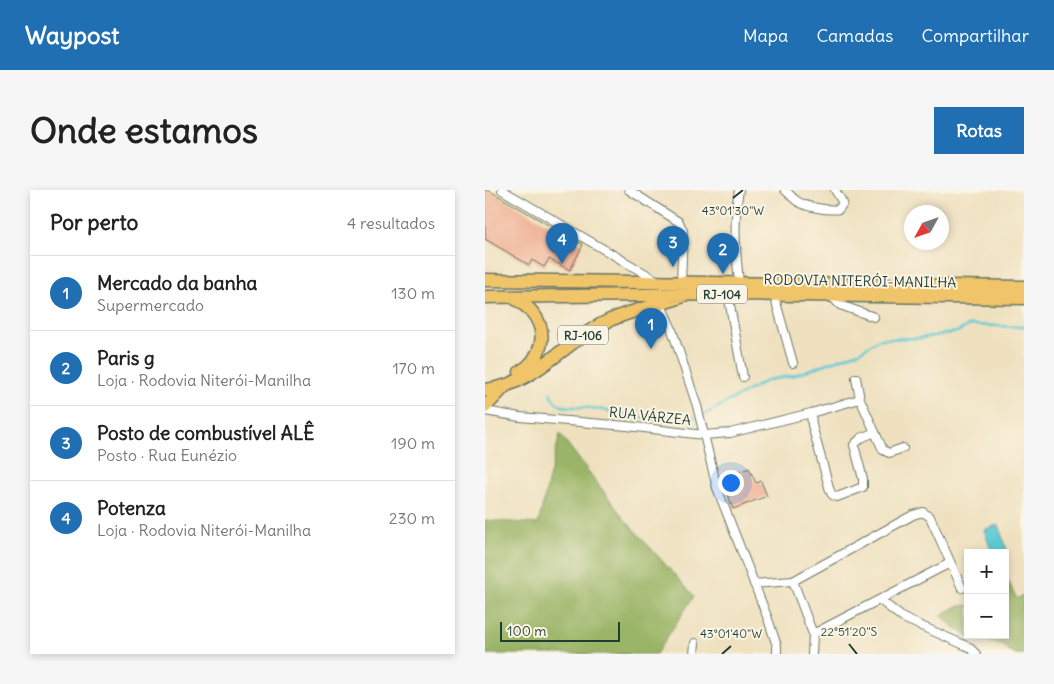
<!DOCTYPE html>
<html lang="pt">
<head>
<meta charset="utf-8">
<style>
	:root { --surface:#fff; --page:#f6f6f6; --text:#222; --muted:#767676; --line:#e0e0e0; --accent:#1f6fb2 }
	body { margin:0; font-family:Delius,sans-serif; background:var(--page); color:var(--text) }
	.controls { position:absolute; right:15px; bottom:15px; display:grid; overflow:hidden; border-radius:0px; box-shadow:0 2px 8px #0003 }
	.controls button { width:45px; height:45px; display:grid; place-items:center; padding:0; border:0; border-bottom:1px solid var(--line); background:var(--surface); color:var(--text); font:25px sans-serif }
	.compass { position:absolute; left:419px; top:15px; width:45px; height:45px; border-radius:50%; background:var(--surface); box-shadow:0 2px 8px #0003; rotate:230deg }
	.scale { position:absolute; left:15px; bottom:12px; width:120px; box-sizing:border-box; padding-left:5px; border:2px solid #1f3d34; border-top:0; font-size:14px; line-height:18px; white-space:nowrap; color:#1f3d34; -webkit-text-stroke:4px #fcf5e5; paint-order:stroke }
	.you { position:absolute; left:245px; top:292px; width:18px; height:18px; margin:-12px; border:4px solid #fff; border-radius:50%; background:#1a73e8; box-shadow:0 0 0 8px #1a73e833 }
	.badge { display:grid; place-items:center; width:32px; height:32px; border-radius:50%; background:var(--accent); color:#fff; font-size:16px; font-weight:700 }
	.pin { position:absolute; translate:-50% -41px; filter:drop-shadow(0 1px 2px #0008) }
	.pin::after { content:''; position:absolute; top:26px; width:18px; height:15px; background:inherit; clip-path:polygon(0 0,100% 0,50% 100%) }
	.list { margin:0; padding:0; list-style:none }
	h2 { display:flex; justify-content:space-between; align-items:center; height:65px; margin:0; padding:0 20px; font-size:21px }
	h2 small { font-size:16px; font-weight:400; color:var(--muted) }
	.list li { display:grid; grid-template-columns:32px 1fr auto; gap:15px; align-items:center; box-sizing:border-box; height:75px; padding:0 20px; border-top:1px solid var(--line) }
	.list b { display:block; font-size:19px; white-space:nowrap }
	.list p { margin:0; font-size:16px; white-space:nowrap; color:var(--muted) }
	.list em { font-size:16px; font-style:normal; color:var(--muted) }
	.map { position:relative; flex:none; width:539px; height:464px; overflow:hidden; border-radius:0px }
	header { display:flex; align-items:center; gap:30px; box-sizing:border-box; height:70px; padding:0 25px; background:var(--accent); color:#fff }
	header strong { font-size:24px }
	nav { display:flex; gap:28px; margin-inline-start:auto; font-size:18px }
	.intro { display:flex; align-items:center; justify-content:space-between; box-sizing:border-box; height:120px; padding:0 30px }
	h1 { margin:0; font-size:35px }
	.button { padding:12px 22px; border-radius:0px; background:var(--accent); color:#fff; font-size:18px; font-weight:700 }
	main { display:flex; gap:30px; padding:0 30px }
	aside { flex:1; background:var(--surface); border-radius:0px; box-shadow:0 2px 8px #0003 }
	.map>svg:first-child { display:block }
	.forest { fill:#9bb567; stroke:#5d794e }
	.water { fill:#5dc9d3; stroke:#3e8384 }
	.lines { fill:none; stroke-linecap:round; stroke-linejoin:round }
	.stream { stroke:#5dc9d3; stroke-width:2.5 }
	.building { fill:#eeb093 }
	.minor-casing { stroke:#687665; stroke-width:10 }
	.trunk-casing { stroke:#687665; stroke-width:15 }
	.minor { stroke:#fff; stroke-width:8 }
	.trunk { stroke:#f0c469; stroke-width:12 }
	.ticks { fill:none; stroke:#1f3d34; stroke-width:2 }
	.labels { text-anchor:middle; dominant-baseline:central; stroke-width:4; stroke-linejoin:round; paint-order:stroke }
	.shield { fill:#fcf5e5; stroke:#617469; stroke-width:1 }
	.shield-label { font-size:12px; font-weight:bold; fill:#1f3d34 }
	.street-label { font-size:14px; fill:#1f3d34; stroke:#fcf5e5 }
	.ticks-label { font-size:12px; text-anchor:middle; fill:#1f3d34; stroke:#fcf5e5; stroke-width:4; stroke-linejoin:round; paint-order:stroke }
</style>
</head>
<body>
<header>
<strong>Waypost</strong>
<nav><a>Mapa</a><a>Camadas</a><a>Compartilhar</a></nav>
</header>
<div class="intro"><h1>Onde estamos</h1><a class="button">Rotas</a></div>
<main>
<aside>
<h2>Por perto<small>4 resultados</small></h2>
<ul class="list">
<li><span class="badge">1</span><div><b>Mercado da banha</b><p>Supermercado</p></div><em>130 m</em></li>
<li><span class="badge">2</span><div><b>Paris g</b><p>Loja · Rodovia Niterói-Manilha</p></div><em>170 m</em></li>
<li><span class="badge">3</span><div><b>Posto de combustível ALÊ</b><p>Posto · Rua Eunézio</p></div><em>190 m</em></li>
<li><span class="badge">4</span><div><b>Potenza</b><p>Loja · Rodovia Niterói-Manilha</p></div><em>230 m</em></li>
</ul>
</aside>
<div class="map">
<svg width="539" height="464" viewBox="0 0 539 464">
	<rect width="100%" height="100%" fill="#fcf5e5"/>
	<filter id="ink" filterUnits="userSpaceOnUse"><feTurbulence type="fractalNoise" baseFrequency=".02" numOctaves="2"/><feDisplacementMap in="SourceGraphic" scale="10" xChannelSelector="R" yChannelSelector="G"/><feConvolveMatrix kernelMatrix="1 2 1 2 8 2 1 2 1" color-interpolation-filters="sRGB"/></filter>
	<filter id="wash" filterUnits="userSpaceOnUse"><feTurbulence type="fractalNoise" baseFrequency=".0096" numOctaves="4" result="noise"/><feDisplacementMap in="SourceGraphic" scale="20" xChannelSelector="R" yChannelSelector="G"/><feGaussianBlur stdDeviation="1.12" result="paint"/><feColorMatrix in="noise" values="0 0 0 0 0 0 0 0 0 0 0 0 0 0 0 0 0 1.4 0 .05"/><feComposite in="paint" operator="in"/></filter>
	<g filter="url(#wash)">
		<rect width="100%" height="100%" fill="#efe1c0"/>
		<path class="forest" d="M75 244 141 331 209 406 171 464H0V330L53 334Z
			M520 385 532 409 539 404V464H528L517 455 485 447 469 438 456 425 471 417 483 415V445H520Z"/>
		<path class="water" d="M513 335 523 363 520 364V363H507L499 340Z"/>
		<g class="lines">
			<path class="stream" d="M65 203C68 209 70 214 78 216 86 218 96 216 105 218 139 222 174 235 209 228
				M220 224 283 190 307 186 374 162 394 149 436 148 472 142 485 135 539 137"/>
		</g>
		<g id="blocks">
			<path class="building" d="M0 0H3L98 55 85 80 64 69 59 77 47 70 44 75 0 49Z
				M264 278 271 293 276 291 282 306 248 319 243 304 246 302 241 287Z"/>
		</g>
	</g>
	<g filter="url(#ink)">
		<use href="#blocks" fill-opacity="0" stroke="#687665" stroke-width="1"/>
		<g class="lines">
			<g class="minor-casing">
				<path id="minor" d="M17 0 173 91
					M144 0 194 32 198 41 196 93
					M254 0C248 32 251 62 254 93
					M300 0C304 3 307 8 312 11 320 17 344 21 354 19L358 13 350 0
					M243 104 258 187
					M289 105 308 173
					M345 105 355 115 389 127
					M176 115 186 137 212 216 232 298 283 429 292 456V464
					M371 188 375 209 398 260 404 263 418 258
					M0 221 35 227 142 236 219 245 245 243 326 223 375 209
					M326 223 327 235 344 297C345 302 346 305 352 307L378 297V289L369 255 376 248 390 242
					M308 391 328 444 327 464
					M269 394 308 391 428 325 438 322 445 327 477 398
					M395 410 418 428 484 457 491 464
					M328 444 465 373
					M209 464 210 453"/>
			</g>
			<g class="trunk-casing">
				<path id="trunk" d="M0 90 539 97
					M0 107 243 104 539 108
					M28 107C35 112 42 116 47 122 64 142 57 169 35 182
					M0 200C50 195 79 151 123 131 146 120 172 116 196 107
					M0 217 19 197"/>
			</g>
			<use href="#minor" class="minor"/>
			<use href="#trunk" class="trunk"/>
		</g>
	</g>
	<path class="ticks" d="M248 8 258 0M364 454 372 464M237 464 246 456"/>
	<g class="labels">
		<g class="shield">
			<rect x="212" y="94.5" width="50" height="19" rx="4"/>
			<rect x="73" y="135.5" width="50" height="19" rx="4"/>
		</g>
		<g class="shield-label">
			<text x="237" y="104">RJ-104</text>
			<text x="98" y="145">RJ-106</text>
		</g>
		<g class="street-label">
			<text transform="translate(375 91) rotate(1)">RODOVIA NITERÓI-MANILHA</text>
			<text transform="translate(165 226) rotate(6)">RUA VÁRZEA</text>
		</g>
	</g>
	<g class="ticks-label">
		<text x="248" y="25">43°01'30"W</text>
		<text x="364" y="446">22°51'20"S</text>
		<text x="246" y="448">43°01'40"W</text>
	</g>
</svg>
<div class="controls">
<button>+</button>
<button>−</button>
</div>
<svg class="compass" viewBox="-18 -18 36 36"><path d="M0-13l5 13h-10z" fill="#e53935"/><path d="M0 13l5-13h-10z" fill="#767676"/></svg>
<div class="scale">100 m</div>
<div class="you"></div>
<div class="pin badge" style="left:166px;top:159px">1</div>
<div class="pin badge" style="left:238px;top:84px">2</div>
<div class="pin badge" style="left:188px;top:77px">3</div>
<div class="pin badge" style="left:77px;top:74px">4</div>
</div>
</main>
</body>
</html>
